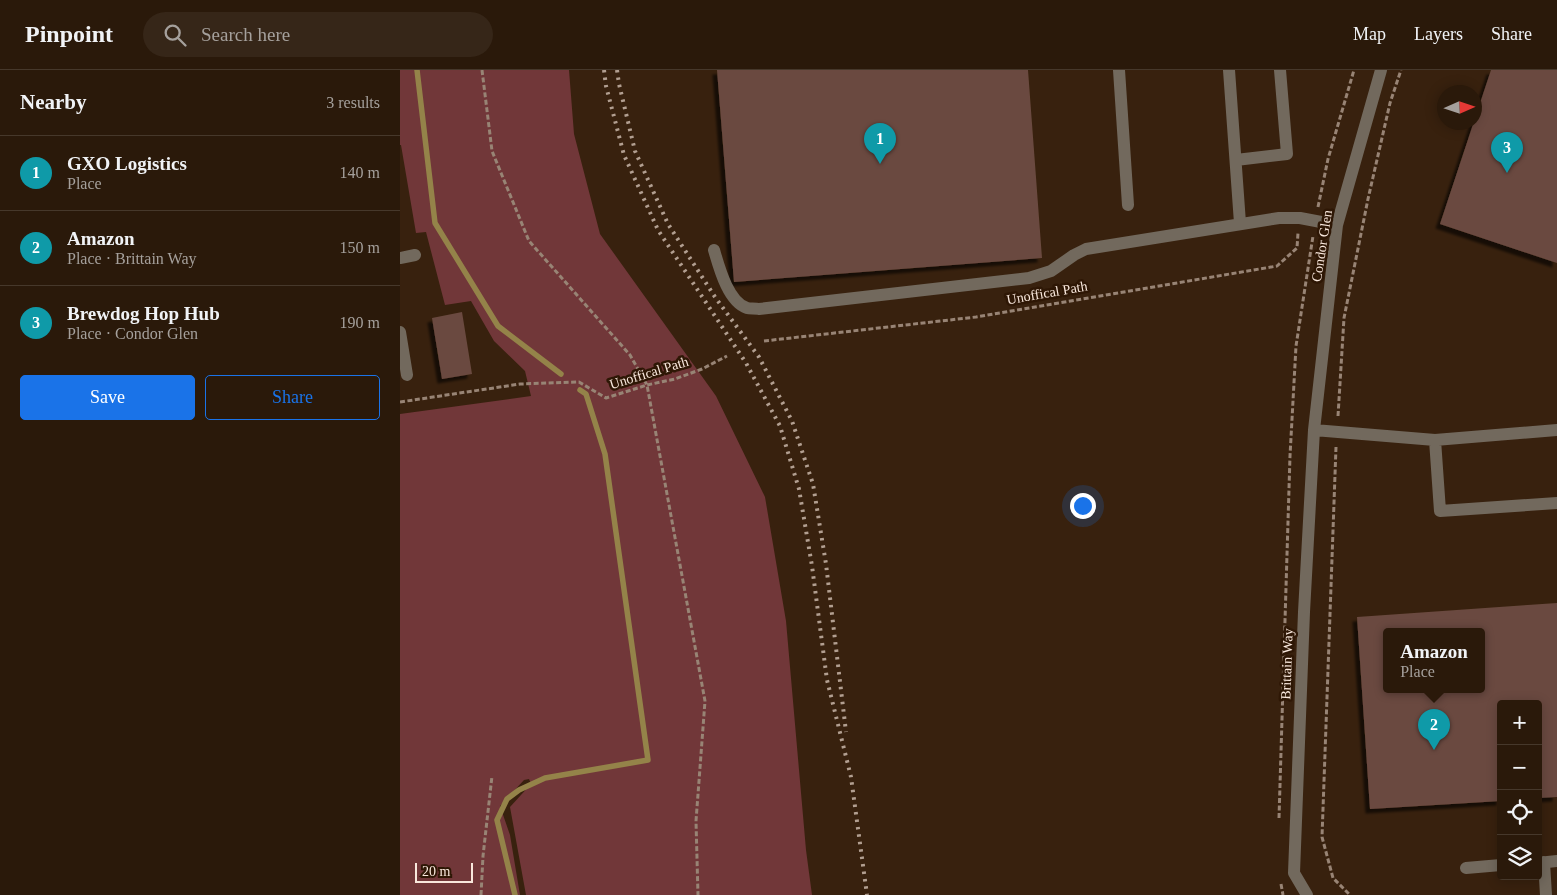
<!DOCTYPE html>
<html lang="en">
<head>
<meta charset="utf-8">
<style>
	:root { --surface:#2a190a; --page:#362618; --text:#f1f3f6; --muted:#a5a09c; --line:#46382b; --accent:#1a73e8 }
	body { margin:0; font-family:Georgia,serif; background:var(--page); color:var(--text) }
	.controls { position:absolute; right:15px; bottom:15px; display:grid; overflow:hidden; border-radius:5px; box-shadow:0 2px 12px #0003 }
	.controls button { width:45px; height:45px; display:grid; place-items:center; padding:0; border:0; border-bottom:1px solid var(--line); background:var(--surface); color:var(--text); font:25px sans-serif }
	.compass { position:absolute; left:1037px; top:15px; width:45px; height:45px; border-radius:50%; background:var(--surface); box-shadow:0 2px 12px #0003; rotate:87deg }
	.scale { position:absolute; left:15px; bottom:12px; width:58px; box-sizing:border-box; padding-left:5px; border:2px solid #f9e8dd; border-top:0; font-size:14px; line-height:18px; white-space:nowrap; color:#f9e8dd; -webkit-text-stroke:4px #2e1705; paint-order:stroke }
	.you { position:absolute; left:682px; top:435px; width:18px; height:18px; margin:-12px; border:4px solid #fff; border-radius:50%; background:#1a73e8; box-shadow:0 0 0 8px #1a73e833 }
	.badge { display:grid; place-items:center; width:32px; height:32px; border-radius:50%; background:var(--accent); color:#fff; font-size:16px; font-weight:700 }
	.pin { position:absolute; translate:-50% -41px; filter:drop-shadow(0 1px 2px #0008) }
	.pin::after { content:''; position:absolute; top:26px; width:18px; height:15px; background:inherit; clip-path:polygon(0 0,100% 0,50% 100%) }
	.popup { position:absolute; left:983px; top:558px; width:102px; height:65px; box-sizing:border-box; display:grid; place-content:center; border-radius:5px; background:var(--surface); filter:drop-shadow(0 1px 4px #0005); font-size:16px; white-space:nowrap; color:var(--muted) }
	.popup b { font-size:19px; color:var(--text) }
	.popup::after { content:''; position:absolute; left:50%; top:100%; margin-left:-10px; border:10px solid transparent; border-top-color:var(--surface) }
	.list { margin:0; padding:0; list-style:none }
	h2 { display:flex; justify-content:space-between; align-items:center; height:65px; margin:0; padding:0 20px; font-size:21px }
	h2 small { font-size:16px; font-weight:400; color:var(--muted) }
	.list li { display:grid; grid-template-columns:32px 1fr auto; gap:15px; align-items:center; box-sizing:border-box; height:75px; padding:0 20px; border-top:1px solid var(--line) }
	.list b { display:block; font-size:19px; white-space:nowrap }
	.list p { margin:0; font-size:16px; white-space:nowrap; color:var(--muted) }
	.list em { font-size:16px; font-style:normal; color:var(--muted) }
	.actions { display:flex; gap:10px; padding:15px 20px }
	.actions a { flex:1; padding:11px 0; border:1px solid var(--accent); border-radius:5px; text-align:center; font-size:18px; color:var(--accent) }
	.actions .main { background:var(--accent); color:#fff }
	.icon { flex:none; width:28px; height:28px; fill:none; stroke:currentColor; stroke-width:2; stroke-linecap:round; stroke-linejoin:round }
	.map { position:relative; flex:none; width:1157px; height:825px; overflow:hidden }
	header { display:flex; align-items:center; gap:30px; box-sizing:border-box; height:70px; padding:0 25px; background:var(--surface); border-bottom:1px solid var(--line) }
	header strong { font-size:24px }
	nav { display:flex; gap:28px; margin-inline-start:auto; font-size:18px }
	.search { width:350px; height:45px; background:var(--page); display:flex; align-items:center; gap:12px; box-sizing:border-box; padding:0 18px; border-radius:28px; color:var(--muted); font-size:19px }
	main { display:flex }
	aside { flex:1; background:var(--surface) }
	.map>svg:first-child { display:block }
	.green { fill:#713739 }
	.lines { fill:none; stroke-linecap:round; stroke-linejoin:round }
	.stream { stroke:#948349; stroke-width:5.5 }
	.building { fill:#6a4a3f; fill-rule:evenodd; filter:url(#shadow) }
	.path { stroke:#988475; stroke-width:3; stroke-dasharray:5 2.5; stroke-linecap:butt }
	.minor { stroke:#72695d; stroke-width:12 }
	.rail { stroke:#b29f91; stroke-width:4; stroke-dasharray:2.5 5; stroke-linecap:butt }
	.labels { text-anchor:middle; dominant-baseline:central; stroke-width:5; stroke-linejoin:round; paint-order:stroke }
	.street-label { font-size:14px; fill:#f9e8dd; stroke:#2e1705 }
</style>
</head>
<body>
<header>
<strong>Pinpoint</strong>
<div class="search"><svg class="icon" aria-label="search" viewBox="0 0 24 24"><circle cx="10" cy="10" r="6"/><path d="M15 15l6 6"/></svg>Search here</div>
<nav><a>Map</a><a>Layers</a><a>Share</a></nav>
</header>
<main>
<aside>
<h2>Nearby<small>3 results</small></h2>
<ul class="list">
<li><span class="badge" style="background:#0f9aa8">1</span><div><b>GXO Logistics</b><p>Place</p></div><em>140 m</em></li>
<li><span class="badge" style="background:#0f9aa8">2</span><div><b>Amazon</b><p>Place · Brittain Way</p></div><em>150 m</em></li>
<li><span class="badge" style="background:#0f9aa8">3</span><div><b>Brewdog Hop Hub</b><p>Place · Condor Glen</p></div><em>190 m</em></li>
</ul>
<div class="actions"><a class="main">Save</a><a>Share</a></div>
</aside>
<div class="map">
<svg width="1157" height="825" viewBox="0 0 1157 825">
	<defs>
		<filter id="shadow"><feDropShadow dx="-4.5" dy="4.5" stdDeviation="1" flood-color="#0009"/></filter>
	</defs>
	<rect width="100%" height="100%" fill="#38210e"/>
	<path class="green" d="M0 0H169L174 64 200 164 316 326 365 427 386 551 406 780 412 825H126L110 737 131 714 129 709 124 710 100 736 110 765 120 825H0V344L131 326 125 301 94 271 71 231 45 235 26 162 16 163 1 75H0Z"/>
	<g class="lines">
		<path class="stream" d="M17 0 35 153 98 256 161 304
			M115 825 97 750 107 729 119 720 145 708 248 690 205 384 186 324 180 320"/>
	</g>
	<path class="building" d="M317 0H628L642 188 334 212Z
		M1091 0H1157V193L1040 154Z
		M62 242 72 304 42 309 32 248Z
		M1157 533V727L1138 728V634H1101V731L970 739 957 547ZM986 561H1082V619H986Z"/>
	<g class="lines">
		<path class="path" d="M82 0 92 81 129 171 230 285 247 315 305 631 296 751 298 825
			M918 137 928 89 954 0
			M364 271 576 247 877 196 897 178 898 163
			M0 332 120 314 179 312 206 328 247 315 275 309 302 299 327 286
			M938 346 944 248 968 129 990 33 1001 0
			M936 377 922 767 933 808 950 825
			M879 748 890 386 896 276 913 166
			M881 814 883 825
			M81 825 83 786 92 706"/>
		<path class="minor" d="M719 0 728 135
			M829 0 840 153
			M836 90 887 84 880 0
			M314 180C319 197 328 232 347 238 350 239 355 238 359 239L629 208 651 201 674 185 686 179 879 148H900L937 155
			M0 188 15 185
			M0 262 7 305
			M914 360 1035 370 1157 360
			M1035 370 1040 441 1157 433
			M1144 792 1146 825
			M1138 793 1157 791
			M1066 798 1101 795
			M907 825 894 803 904 542 914 360 937 155 981 0"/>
		<path class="rail" d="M204 0 206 16 224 85 258 160 346 293 380 356 399 419 412 496 427 610 451 707 467 825
			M217 0 219 14 235 81 268 154 315 227 359 287 392 351 413 414 426 494 446 662"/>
	</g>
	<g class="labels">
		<g class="street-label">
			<text transform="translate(922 176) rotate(-81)">Condor Glen</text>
			<text transform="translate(647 223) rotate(-10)">Unoffical Path</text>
			<text transform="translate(249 303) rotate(-17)">Unoffical Path</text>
			<text transform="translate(887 594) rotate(-88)">Brittain Way</text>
		</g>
	</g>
</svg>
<div class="controls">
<button>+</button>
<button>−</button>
<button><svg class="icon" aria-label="locate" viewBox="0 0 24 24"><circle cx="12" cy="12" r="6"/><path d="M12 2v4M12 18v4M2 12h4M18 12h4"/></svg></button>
<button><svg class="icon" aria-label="layers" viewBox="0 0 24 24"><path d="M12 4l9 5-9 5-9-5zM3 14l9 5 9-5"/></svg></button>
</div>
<svg class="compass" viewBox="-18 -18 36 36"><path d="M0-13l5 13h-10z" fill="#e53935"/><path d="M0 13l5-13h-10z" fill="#a5a09c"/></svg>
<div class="scale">20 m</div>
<div class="you"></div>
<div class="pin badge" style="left:480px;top:94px;background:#0f9aa8">1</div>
<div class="pin badge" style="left:1034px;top:680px;background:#0f9aa8">2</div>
<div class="popup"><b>Amazon</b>Place</div>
<div class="pin badge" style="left:1107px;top:103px;background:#0f9aa8">3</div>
</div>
</main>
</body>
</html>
